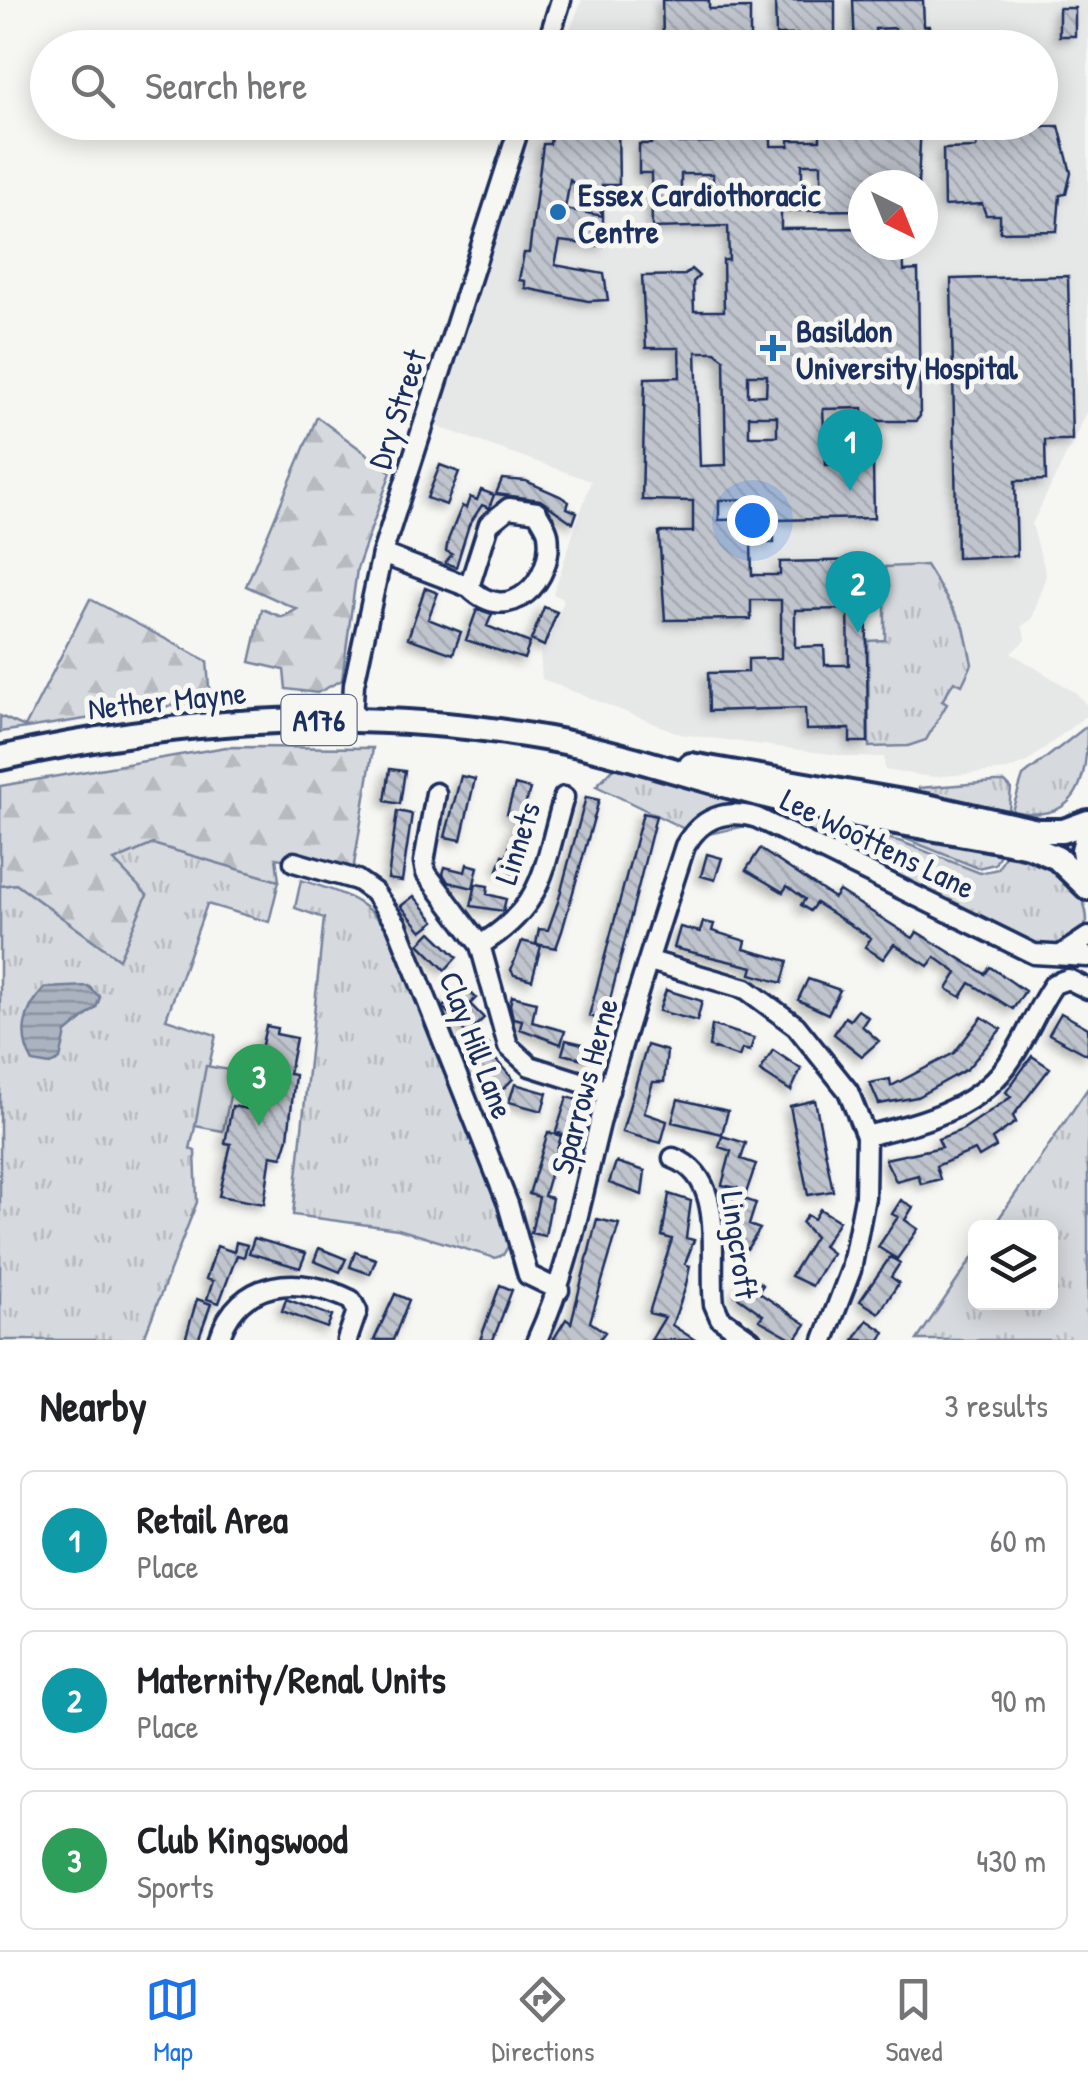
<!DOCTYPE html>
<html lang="en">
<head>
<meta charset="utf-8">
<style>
	:root { --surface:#fff; --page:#f6f6f6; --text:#202124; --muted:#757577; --line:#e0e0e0; --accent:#1a73e8 }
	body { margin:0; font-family:"Patrick Hand",sans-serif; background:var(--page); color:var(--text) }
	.controls { position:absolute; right:30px; bottom:30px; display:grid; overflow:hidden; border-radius:15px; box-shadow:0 5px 25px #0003 }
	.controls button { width:90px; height:90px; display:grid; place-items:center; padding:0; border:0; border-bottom:2px solid var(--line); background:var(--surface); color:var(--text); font:50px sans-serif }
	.compass { position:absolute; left:848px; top:170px; width:90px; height:90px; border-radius:50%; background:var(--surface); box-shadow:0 5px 25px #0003; rotate:137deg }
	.you { position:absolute; left:752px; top:520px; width:35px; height:35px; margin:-25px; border:8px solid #fff; border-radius:50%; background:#1a73e8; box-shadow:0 0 0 15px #1a73e833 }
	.badge { display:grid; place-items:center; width:65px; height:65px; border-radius:50%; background:var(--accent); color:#fff; font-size:32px; font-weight:700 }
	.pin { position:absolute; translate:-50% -82px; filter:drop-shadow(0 2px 5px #0008) }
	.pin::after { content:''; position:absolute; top:52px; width:35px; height:30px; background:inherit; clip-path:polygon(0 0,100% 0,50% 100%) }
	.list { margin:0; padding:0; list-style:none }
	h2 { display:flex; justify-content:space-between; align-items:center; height:130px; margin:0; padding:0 40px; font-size:42px }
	h2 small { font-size:32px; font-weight:400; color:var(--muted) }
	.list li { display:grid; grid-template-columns:65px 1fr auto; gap:30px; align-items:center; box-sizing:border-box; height:140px; margin:0 20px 20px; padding:0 20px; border:2px solid var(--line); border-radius:15px }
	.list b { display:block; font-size:38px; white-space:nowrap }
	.list p { margin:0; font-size:32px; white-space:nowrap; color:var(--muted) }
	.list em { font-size:32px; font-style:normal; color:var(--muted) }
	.icon { flex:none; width:55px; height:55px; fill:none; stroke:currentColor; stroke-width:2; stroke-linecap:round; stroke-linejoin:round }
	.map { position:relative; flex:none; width:1088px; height:1340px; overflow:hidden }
	.search { position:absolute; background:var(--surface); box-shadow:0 5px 25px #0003; left:30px; right:30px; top:30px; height:110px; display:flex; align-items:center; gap:25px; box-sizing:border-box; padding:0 35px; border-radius:55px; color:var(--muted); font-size:38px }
	.sheet { height:610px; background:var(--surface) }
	nav { display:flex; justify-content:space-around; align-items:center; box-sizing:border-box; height:140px; border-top:2px solid var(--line); background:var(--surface); font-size:28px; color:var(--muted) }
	nav a { display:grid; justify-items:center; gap:5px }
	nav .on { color:var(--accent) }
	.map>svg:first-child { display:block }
	.built { fill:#e6e7e7; fill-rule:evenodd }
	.grass { fill:url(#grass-tufts); stroke:#78849e; stroke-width:2.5 }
	.forest { fill:url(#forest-firs); stroke:#78849e; stroke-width:2.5 }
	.garden { fill:#d6d9dd; stroke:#78849e; stroke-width:2.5 }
	.water { fill:url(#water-rules); stroke:#717e99; stroke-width:2.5 }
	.building { fill:url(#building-back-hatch); stroke:#1b2f5e; stroke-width:2.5; fill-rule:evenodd; filter:url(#shadow) }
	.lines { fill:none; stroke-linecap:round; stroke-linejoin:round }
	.minor-casing { stroke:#1b2f5e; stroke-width:25 }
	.major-casing { stroke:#1b2f5e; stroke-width:30 }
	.minor { stroke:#f6f6f2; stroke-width:18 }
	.major { stroke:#f6f6f2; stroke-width:22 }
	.poi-dot { fill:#1f6fb2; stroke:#f6f6f2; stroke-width:4 }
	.labels { text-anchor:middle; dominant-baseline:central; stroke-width:10; stroke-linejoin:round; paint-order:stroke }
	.shield { fill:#f6f6f2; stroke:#5d6b8a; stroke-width:2.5 }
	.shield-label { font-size:30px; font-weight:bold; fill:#1b2f5e }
	.poi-label { font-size:32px; font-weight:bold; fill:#1b2f5e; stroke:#f6f6f2; text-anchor:start }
	.street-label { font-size:32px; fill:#1b2f5e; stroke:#f6f6f2 }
</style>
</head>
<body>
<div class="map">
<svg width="1088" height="1340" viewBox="0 0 1088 1340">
	<defs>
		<pattern id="grass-tufts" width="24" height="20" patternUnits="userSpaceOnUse" patternTransform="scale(2.5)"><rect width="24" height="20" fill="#d6d9dd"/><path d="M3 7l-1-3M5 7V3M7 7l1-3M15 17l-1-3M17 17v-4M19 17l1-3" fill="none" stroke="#b7bbc0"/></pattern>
		<pattern id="forest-firs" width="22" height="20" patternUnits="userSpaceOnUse" patternTransform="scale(2.5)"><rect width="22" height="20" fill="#d6d9dd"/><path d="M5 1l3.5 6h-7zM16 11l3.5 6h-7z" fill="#b7bbc0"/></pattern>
		<pattern id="water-rules" width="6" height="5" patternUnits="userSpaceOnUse" patternTransform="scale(2.5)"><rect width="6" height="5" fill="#abb2c0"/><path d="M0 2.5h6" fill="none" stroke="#8a919f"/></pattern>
		<pattern id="building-back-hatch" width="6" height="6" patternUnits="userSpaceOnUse" patternTransform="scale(2.5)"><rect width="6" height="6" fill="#c0c4cd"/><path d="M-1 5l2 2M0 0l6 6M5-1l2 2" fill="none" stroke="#a4a9b2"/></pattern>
		<filter id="shadow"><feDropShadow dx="-4.5" dy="4.5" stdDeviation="5" flood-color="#0004"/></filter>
	</defs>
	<rect width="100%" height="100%" fill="#f6f6f2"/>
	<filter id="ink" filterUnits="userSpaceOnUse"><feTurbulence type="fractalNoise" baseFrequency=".01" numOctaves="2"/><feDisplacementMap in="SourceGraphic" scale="20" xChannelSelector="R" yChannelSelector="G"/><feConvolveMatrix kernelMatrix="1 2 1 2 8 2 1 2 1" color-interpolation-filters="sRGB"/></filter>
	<g filter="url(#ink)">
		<path class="built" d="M582 0H1088V410L1032 524 1046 575 1032 619 1022 626 1026 640 1011 653 1076 693 1088 707V714L1027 762 1008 770 933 777 885 770 884 757H853L681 734 542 679 540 650 549 642 564 599 553 594 591 481 433 425 532 123 1040 122V48L556 47 560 35 567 37ZM863 185H923V245H863Z"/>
		<path class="grass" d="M926 565 964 627 972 664 962 685 954 681 942 701 947 704 926 740 908 746 869 747 868 641 885 640V567Z
			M1087 726C1088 781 1078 825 1012 811L1023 776Z
			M615 767 902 842 980 873 998 869 1008 850C1042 860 1087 880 1087 922L1072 945 1045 951 783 818 699 836 596 786Z
			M995 782H1005L1011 788 1009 810 918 794 919 788Z
			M929 836 1002 850 995 864 978 868 901 837Z
			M153 844 279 881 269 922 207 904 166 1019 216 1035 190 1149 195 1151 197 1202 143 1340H0V886L16 884 118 958 147 895 113 861Z
			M301 880C349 895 373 902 398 947L501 1207 512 1240 503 1255 495 1258 398 1229 293 1215 324 918 295 908Z
			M1088 1088V1340H917L975 1254 976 1302H1050V1228L993 1227Z"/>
		<path class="forest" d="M317 417 391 472 357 569 342 680 317 693 286 689 284 670 250 662 262 609 282 617 297 609 246 586Z
			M90 599 207 661 210 700 0 732V716L25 727Z
			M226 747 373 748 353 871 276 858 279 881 153 844 114 861 147 895 119 959 16 884 0 886V786Z"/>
		<path class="garden" d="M206 1066 235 1071 223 1131 195 1126Z"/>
		<path class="water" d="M88 986 100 997 96 1008 66 1033 60 1059 50 1065 33 1062C18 1037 23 1010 45 988Z"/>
		<path class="building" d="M662 0H709V9L750 8V48H704V35L663 36Z
			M775 0H835V34L776 35Z
			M853 0H923L924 26H929V33H937V48H896L895 28 875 29 876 48H855Z
			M1059 8H1075V36H1059Z
			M569 122H618L619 185H602L603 214 570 180 565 209 603 216V246L560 241 555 265 604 274 608 300 588 301 525 288V281L519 280 524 253H529L543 144H550L552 131H569Z
			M650 122H679V143L712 142 711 122H739V134L771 133V146H789V140H820V122H921L918 185H863V210L781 211V229L863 228V245H903L904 271 918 270 920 416 916 421H881L864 416 863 408 823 409 826 465 873 463 874 518 774 520V543H751L752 575H780V562L866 560 868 742H850V729L806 730 805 708 709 711 708 673 748 672V659L781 658V600H751V619L665 620 659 532H693V501L642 500 645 378 680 377 679 348H646L642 276 685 275 691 269 699 276 693 282 694 311H724L723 260H729L728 226 652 228 651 173H639V144H651ZM802 164H821V185H802ZM681 174H713V196H681ZM696 352H715L724 359 726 465 700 466ZM748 375H767L766 395 748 396ZM749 416H777V436H749ZM760 499 761 519 719 520V500ZM848 609 849 665H825L824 646 795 647V610Z
			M1059 126 1071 173 1066 194 1060 195 1057 231 1000 232V215H986L982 204 944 206 943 149 976 148 980 127Z
			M1068 276 1072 440H1045L1046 480 1015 481 1017 556 957 558 951 279Z
			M440 465 459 472 446 505 427 498Z
			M502 479 526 481 560 496 569 502 567 508 577 512 573 523 540 500 496 494Z
			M481 490 494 495 489 508 482 505 469 525 456 567 445 563 452 554 446 551 448 540 462 506 466 508 470 497 477 500Z
			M425 588 438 593 428 619 461 632 453 654 408 638Z
			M544 607 557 612 544 646 531 640Z
			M477 609 492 614 487 626 530 643 524 659 466 640Z
			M390 769 405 771 400 804 385 801Z
			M461 776 475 779 461 840 445 837Z
			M515 785 530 789 523 812 532 815 516 875 498 870 503 855 507 856 517 817 507 814Z
			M586 797 599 800 562 931 556 948 536 944 539 929 548 930 558 902Z
			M397 811 412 814 402 881 388 879Z
			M643 813 656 816 605 1020 589 1016Z
			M760 849 834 898 839 891 913 938 917 932 985 974 990 967 1025 991 1013 1009 970 983 961 997 947 989 957 973 935 957 928 966 894 944 883 959 865 947 871 938 816 903 810 911 801 905 805 899 787 886 783 892 746 870Z
			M707 854 722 858 715 880 701 876Z
			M467 864 478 867 473 888 448 882 443 874 445 867 465 872Z
			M476 884 488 886 487 894 506 899 503 911 471 906Z
			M414 896 435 921 422 931 401 906Z
			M703 922 714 924 712 931 746 941 744 949 788 961 782 983 751 974 753 967 674 948 680 927 700 932Z
			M431 932 457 957 445 970 419 944Z
			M522 941 541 946 532 980 514 975 511 970Z
			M808 979 840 990 828 1014 798 1000Z
			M464 986 476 998 470 1004 484 1018 467 1034 443 1007Z
			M666 990 702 1001 697 1021 659 1011Z
			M512 996 536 1002 532 1022 565 1031 561 1044 520 1029 522 1020 513 1018 510 1005Z
			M858 1010 868 1017 862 1026 879 1041 862 1056 834 1034 845 1017 850 1020Z
			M1061 1013 1088 1028V1055L1049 1034Z
			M982 1017 1001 1029 967 1069 917 1097 879 1104 870 1083 890 1079 891 1086 954 1053Z
			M712 1025 754 1038 750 1051 742 1049 739 1057 709 1047Z
			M266 1026 277 1028 276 1034 296 1038 289 1074 295 1075 288 1138 282 1157 271 1155 264 1204 219 1196 231 1144 225 1143 232 1106 248 1109Z
			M477 1032 489 1044 485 1048 513 1079 497 1095 473 1065 480 1058 465 1043Z
			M566 1040 595 1047 591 1061 562 1054Z
			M647 1045 667 1051 664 1082H653L644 1113 667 1121 661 1143 622 1132Z
			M773 1050 801 1069 791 1091 760 1071Z
			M1032 1056 1050 1068 1013 1116 1016 1122 992 1139 996 1147 979 1157 975 1150 936 1166 940 1179 921 1184 918 1175 896 1181 885 1159 942 1147 938 1139 962 1130 1011 1097 1006 1092Z
			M515 1084 547 1093 542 1111 509 1102Z
			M567 1097 581 1101 571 1137 556 1132Z
			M678 1099 728 1111 722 1134 672 1122Z
			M815 1100 833 1191 808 1195 790 1106Z
			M548 1132 561 1136 544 1196 552 1198 545 1236 531 1233 539 1197 529 1194Z
			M722 1136 746 1143 741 1159 756 1164 744 1199 756 1203 749 1225 760 1229 747 1249 731 1243 739 1212 730 1209 737 1188 722 1185 731 1151 719 1147Z
			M616 1162 645 1171 642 1195 609 1183Z
			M669 1194 691 1201 686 1238 694 1240 685 1264 690 1266 685 1289 672 1325 695 1340H651L665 1317 649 1313 672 1239 662 1236Z
			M901 1200 913 1207 905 1220 918 1229 897 1259 878 1247 898 1217 892 1214Z
			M820 1209 839 1221 823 1246 832 1253 812 1286 791 1276 815 1237 802 1223 807 1215 814 1219Z
			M597 1219 619 1224 590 1322 605 1332 599 1340H553L566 1319 571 1323Z
			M254 1238 306 1253 300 1268 249 1253Z
			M236 1242 247 1245 244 1257 237 1255 219 1303 207 1299 213 1281 206 1279 217 1246 234 1252Z
			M319 1248 346 1259 340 1272 314 1261Z
			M355 1252 376 1259 370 1274 350 1267Z
			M890 1257 900 1263 891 1277 899 1283 879 1313 860 1301Z
			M749 1275 763 1285 758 1292 806 1324 795 1340 759 1320 763 1315 735 1295Z
			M500 1285 512 1290 493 1340H480Z
			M395 1294 409 1300 393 1340H374Z
			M197 1299 211 1304 198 1340H185Z
			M286 1299 332 1316 327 1328 282 1311Z
			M867 1320 885 1332 880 1340H854Z"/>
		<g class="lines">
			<g class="minor-casing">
				<path id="minor" d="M546 48 561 0
					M382 554 469 587 489 524 509 508 537 512C540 518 547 527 548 534 555 580 509 628 469 587
					M352 719 354 684 382 554 521 122
					M436 793 424 862 426 873 480 945 508 1046 530 1066 609 1091
					M294 862 357 880 374 892 397 925 508 1204 528 1275 559 1290
					M480 945C547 904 543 866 564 797
					M1061 955 1088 937
					M650 961 746 989 796 1026 848 1091 866 1136 865 1197 851 1270 824 1340
					M866 1136C922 1122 979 1110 1012 1058 1028 1034 1038 1006 1054 984L1068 979 1088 989
					M673 1158C728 1178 708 1259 714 1304L720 1318 751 1340
					M219 1340C238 1277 300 1275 351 1300L357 1311 347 1340
					M537 1340C574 1259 585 1174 609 1089 632 1008 659 927 685 846 701 818 725 808 757 818L1034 954 1088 957"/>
			</g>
			<g class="major-casing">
				<path id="major" d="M0 758C180 718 367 706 549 739 631 754 709 784 791 802 869 819 950 830 1029 846L1057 858 1088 888
					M691 765 926 806 1037 831H1063L1088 822
					M1088 831 1083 850 1088 881"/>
			</g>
			<use href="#minor" class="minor"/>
			<use href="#major" class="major"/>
		</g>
	</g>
	<g class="poi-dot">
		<circle cx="558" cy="212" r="10"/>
		<path d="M768 333h10v10h10v10h-10v10h-10v-10h-10v-10h10z"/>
	</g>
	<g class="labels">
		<rect class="shield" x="281.5" y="695" width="75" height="50" rx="8"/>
		<g class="shield-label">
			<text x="319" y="720">A176</text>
		</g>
		<g class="poi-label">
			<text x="578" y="194">Essex Cardiothoracic<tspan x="578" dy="37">Centre</tspan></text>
			<text x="796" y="330">Basildon<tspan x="796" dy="37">University Hospital</tspan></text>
		</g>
		<g class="street-label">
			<text transform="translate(397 409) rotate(-72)">Dry Street</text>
			<text transform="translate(167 700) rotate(-6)">Nether Mayne</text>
			<text transform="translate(517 843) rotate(-72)">Linnets</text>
			<text transform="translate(878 843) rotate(26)">Lee Woottens Lane</text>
			<text transform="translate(477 1045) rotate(69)">Clay Hill Lane</text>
			<text transform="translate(584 1086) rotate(-75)">Sparrows Herne</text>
			<text transform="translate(740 1245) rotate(82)">Lingcroft</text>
		</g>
	</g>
</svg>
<div class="controls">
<button><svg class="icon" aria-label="layers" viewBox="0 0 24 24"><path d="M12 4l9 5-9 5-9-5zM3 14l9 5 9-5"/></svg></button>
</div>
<svg class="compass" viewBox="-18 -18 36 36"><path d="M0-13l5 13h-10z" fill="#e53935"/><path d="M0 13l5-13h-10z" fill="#757577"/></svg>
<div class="you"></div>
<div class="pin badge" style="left:850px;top:491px;background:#0f9aa8">1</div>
<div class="pin badge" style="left:858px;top:633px;background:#0f9aa8">2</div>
<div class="pin badge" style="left:259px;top:1126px;background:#2e9e5b">3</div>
<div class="search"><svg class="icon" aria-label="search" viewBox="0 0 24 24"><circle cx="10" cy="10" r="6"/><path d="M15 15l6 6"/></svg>Search here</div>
</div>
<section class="sheet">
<h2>Nearby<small>3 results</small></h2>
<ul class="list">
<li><span class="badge" style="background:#0f9aa8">1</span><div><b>Retail Area</b><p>Place</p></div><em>60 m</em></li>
<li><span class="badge" style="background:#0f9aa8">2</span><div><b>Maternity/Renal Units</b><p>Place</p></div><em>90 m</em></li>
<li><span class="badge" style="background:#2e9e5b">3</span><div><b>Club Kingswood</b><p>Sports</p></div><em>430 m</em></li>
</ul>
</section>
<nav>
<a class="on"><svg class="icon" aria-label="map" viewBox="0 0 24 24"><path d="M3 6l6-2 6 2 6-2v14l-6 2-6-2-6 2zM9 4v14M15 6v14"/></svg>Map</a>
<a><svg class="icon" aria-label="directions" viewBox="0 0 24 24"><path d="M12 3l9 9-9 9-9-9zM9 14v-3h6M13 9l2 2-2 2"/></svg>Directions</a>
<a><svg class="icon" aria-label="saved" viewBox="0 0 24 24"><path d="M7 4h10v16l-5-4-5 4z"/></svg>Saved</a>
</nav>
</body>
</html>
